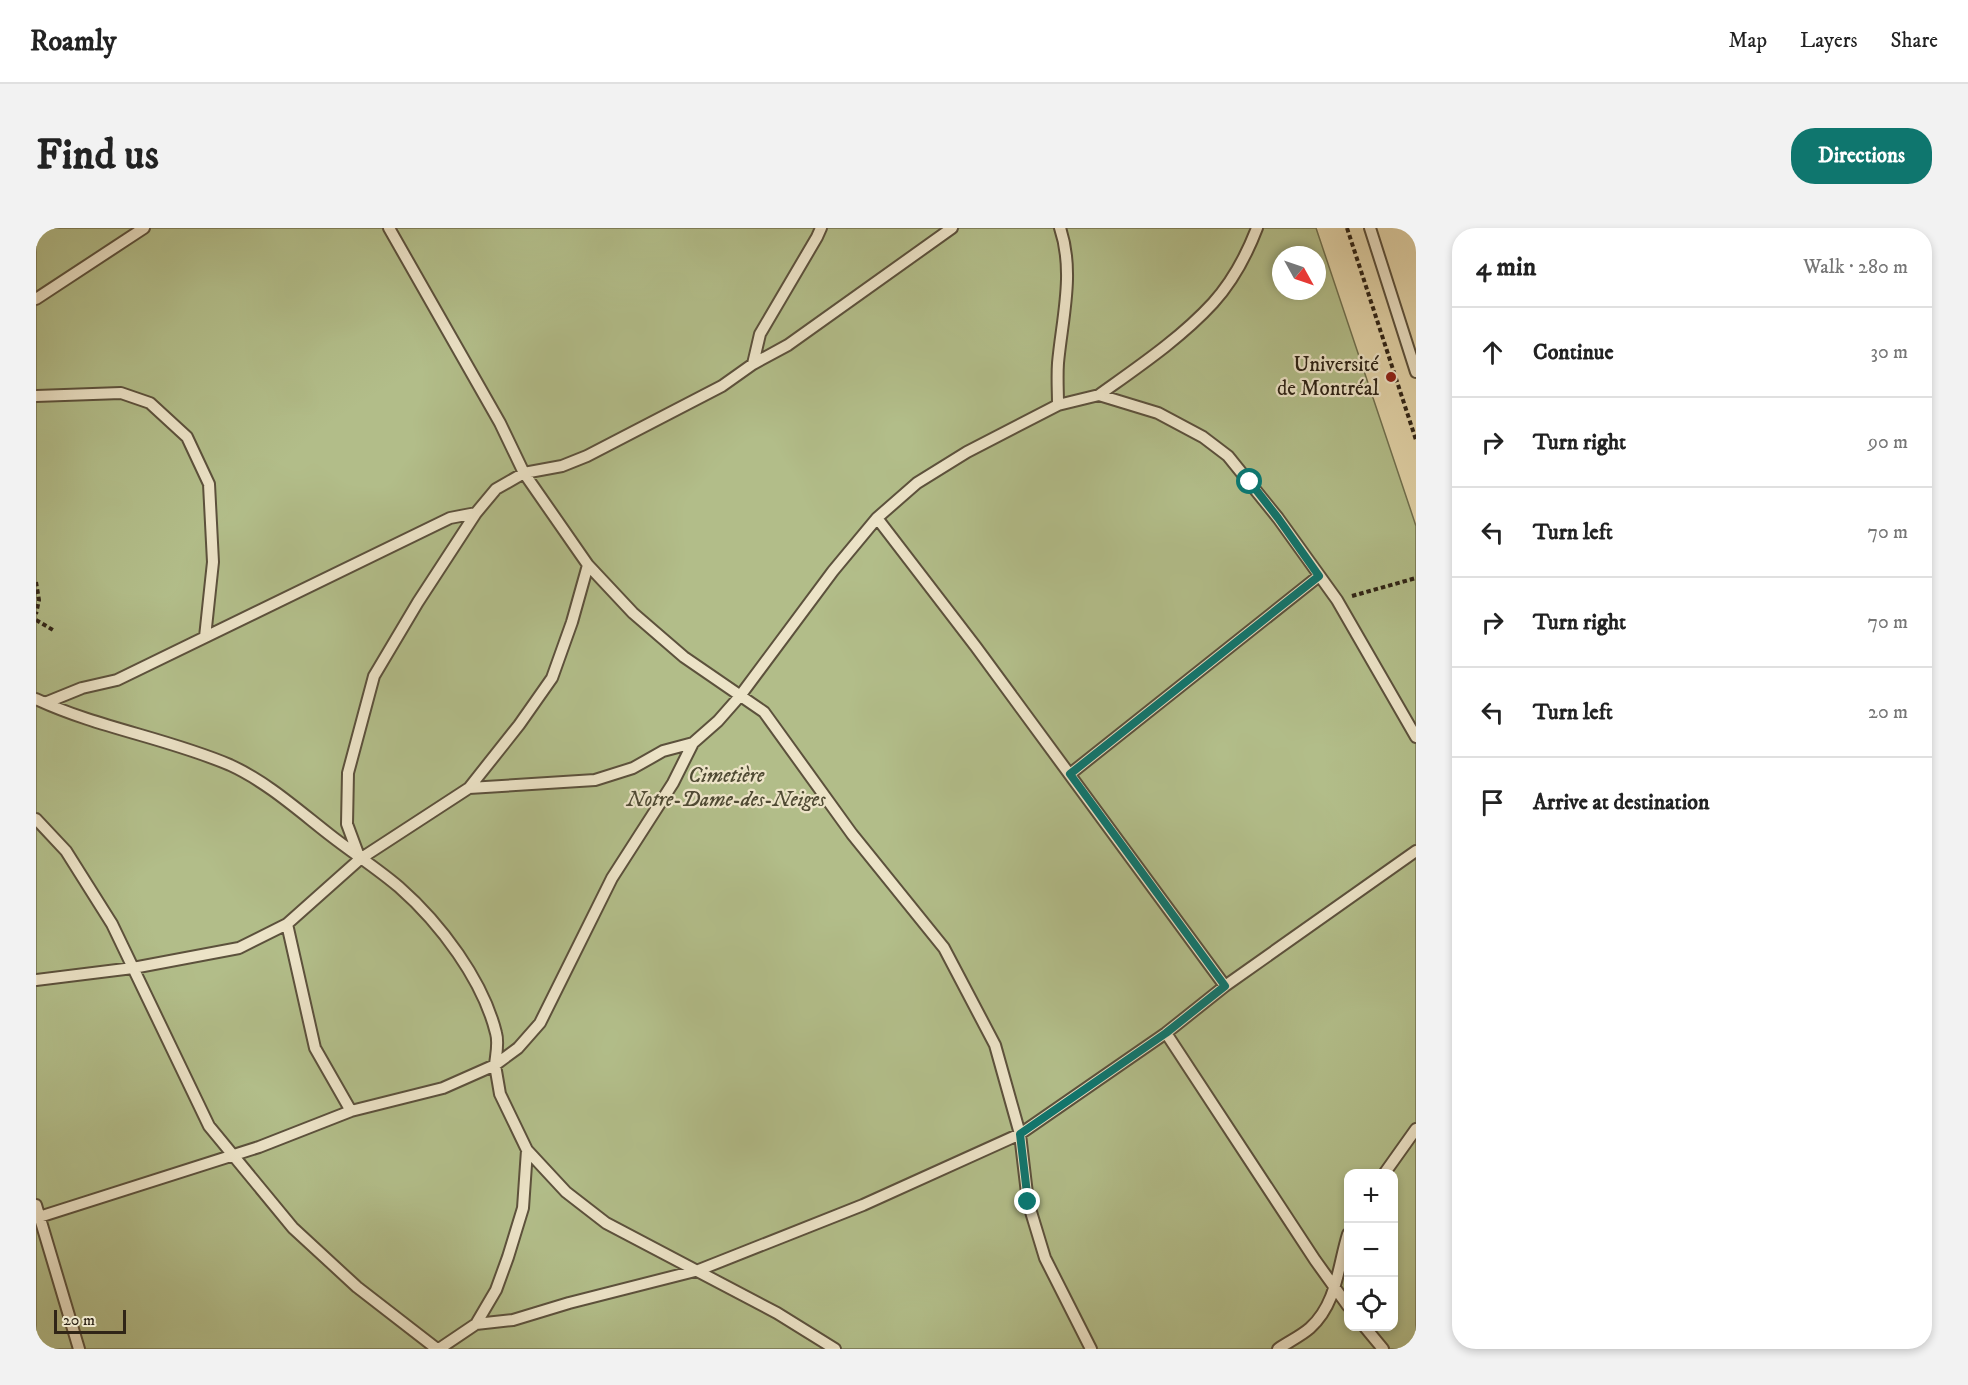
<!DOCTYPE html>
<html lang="en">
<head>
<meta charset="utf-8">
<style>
	:root { --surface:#fff; --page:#f2f2f2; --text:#222; --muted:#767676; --line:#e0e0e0; --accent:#0f766e }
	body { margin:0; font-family:"IM FELL DW Pica",serif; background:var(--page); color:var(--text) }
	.controls { position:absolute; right:18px; bottom:18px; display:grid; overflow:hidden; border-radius:12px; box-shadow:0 3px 9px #0003 }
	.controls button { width:54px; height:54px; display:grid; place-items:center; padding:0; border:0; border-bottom:2px solid var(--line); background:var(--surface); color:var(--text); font:30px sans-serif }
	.compass { position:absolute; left:1236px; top:18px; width:54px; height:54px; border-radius:50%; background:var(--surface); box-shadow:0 3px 9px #0003; rotate:130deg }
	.scale { position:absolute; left:18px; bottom:15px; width:72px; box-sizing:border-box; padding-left:6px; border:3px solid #302517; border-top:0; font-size:16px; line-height:21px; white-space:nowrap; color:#302517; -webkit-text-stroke:4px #ece3c7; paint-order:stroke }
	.stop { position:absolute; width:18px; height:18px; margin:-14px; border:4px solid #0f766e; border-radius:50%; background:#fff }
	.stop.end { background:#0f766e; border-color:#fff; box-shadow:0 2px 6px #0008 }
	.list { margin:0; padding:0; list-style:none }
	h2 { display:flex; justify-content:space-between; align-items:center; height:78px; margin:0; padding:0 24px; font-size:26px }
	h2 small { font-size:20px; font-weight:400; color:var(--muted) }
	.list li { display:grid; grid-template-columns:39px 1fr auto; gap:18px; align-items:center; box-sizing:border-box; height:90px; padding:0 24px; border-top:2px solid var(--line) }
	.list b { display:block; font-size:22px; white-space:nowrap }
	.list em { font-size:20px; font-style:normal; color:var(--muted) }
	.icon { flex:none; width:33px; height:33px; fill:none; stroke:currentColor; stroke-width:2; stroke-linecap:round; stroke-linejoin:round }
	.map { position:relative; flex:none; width:1380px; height:1121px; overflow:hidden; border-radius:24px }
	header { display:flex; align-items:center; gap:36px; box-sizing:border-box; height:84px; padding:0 30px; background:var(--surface); border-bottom:2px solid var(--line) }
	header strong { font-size:28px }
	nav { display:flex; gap:33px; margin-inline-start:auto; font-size:21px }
	.intro { display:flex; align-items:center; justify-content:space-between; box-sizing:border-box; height:144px; padding:0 36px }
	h1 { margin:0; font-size:42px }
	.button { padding:15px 27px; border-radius:24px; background:var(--accent); color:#fff; font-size:21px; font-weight:700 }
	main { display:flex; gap:36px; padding:0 36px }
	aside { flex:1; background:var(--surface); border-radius:24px; box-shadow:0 3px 9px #0003 }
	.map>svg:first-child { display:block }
	.green { fill:#b2bd89; stroke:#717150; stroke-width:1.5; fill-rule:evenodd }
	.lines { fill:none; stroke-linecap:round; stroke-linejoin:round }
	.service-casing { stroke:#5c513c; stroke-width:14 }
	.path { stroke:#302517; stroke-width:4; stroke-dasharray:4.5 3; stroke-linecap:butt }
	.service { stroke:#ece3c7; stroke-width:10 }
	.route { stroke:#0f766e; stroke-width:8 }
	.poi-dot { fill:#8f2418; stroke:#ece3c7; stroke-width:2 }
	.labels { text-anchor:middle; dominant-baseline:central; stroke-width:4.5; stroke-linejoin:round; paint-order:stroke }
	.poi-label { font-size:21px; fill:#302517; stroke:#ece3c7; text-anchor:end }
	.park-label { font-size:21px; font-style:italic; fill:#504b34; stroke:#ece3c7 }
</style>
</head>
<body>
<header>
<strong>Roamly</strong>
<nav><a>Map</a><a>Layers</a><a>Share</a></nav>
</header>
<div class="intro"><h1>Find us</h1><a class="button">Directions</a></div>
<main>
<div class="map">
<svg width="1380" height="1121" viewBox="0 0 1380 1121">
	<rect width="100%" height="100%" fill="#e2d4a9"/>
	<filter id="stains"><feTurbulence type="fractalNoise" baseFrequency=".00333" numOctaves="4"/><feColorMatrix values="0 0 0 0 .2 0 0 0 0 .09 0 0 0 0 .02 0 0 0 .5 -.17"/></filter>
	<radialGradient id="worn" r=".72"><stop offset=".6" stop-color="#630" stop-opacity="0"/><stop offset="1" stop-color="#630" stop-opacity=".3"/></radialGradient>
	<path class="green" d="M0 0H1280L1380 298V1121H0ZM1245 27H1281V63H1245ZM1312 946H1358V1098H1312Z"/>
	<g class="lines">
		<g class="service-casing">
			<path id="service" d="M353 0 464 195 488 245 552 337 597 385 648 429 728 484 816 606 908 720 959 817 984 906 992 974 1009 1030 1055 1121
				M1334 0 1380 144
				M0 71 108 0
				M717 136 724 106 781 9 785 0
				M1063 167C1102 139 1145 110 1177 75 1196 54 1211 26 1221 0
				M0 168 85 165 114 175 151 209 173 256 177 334 169 409
				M1022 177 1063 167 1122 185 1167 209 1192 228 1242 290 1301 372 1380 509
				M841 290 940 419 1189 758
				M0 471C62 500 131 510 194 537 231 554 262 582 294 607 317 625 342 641 363 659 404 695 447 752 460 805 463 815 460 827 459 837L407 860 315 883 223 919 0 990
				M9 475 46 460 81 452 414 290 440 285
				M1034 546 1283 348
				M433 560 559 552 597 540 627 523 657 515
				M0 591 30 623 76 696 173 898 257 1000 321 1059 401 1121
				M324 631 311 596 312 545 338 448 382 374 440 285 460 261 488 245 526 238 551 228 686 158 717 136 752 117 916 0
				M251 696 279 820 315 883
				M0 752 97 740 203 720 251 696 324 631 433 560 483 497 516 450 536 394 552 337
				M1130 805 1279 1032 1312 1078
				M1348 946 1380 901
				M0 977 43 1121
				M440 1096 477 1092 533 1075 663 1042 827 977 984 906 1130 805 1189 758 1380 623
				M1328 1098 1347 1121
				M403 1121 440 1096 460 1062 472 1029 487 980 491 922
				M799 1121 741 1085 570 995 530 964 491 922 464 866 459 837 482 820 504 795 576 650 637 555 657 515 682 493 704 468 797 343 841 290 881 255 931 224 1022 177C1022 163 1021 149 1022 135 1026 91 1039 44 1024 0
				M1242 1121C1252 1114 1265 1108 1274 1100 1301 1076 1302 1038 1312 1006"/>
		</g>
		<path class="path" d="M1311 0 1380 212
			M0 354 3 372 0 386
			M1316 368 1380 350
			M0 392 17 402"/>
		<use href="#service" class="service"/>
	</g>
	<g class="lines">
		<path class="route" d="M992 974 984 906 1130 805 1189 758 1034 546 1283 348 1242 290 1214 254"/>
	</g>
	<circle class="poi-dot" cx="1355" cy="149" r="6"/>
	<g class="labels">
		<g class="poi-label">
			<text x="1343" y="137">Université<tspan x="1343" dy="24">de Montréal</tspan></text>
		</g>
		<g class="park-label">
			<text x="690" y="548">Cimetière<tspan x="690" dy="24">Notre-Dame-des-Neiges</tspan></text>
		</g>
	</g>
	<rect width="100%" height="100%" filter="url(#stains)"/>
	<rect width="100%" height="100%" fill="url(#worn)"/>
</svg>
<div class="controls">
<button>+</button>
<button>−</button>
<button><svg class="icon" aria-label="locate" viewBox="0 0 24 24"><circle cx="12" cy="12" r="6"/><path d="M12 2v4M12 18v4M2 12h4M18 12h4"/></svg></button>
</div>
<svg class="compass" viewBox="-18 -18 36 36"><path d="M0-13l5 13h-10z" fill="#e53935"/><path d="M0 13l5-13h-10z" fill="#767676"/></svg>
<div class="scale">20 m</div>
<div class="stop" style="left:1214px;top:254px"></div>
<div class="stop end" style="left:992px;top:974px"></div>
</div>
<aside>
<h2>4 min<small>Walk · 280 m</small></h2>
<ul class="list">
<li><svg class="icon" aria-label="ahead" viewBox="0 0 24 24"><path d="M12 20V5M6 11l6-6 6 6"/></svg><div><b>Continue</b></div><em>30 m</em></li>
<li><svg class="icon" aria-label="right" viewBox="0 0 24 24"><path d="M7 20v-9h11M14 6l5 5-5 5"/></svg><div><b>Turn right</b></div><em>90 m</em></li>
<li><svg class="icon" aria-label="left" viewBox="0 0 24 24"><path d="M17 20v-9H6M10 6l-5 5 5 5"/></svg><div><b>Turn left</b></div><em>70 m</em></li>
<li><svg class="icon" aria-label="right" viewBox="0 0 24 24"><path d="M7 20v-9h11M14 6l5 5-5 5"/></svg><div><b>Turn right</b></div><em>70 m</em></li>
<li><svg class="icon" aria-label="left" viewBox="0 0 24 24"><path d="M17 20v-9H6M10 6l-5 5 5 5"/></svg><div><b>Turn left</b></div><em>20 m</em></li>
<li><svg class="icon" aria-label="arrive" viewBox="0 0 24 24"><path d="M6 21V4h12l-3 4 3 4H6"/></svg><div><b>Arrive at destination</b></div></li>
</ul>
</aside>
</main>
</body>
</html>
